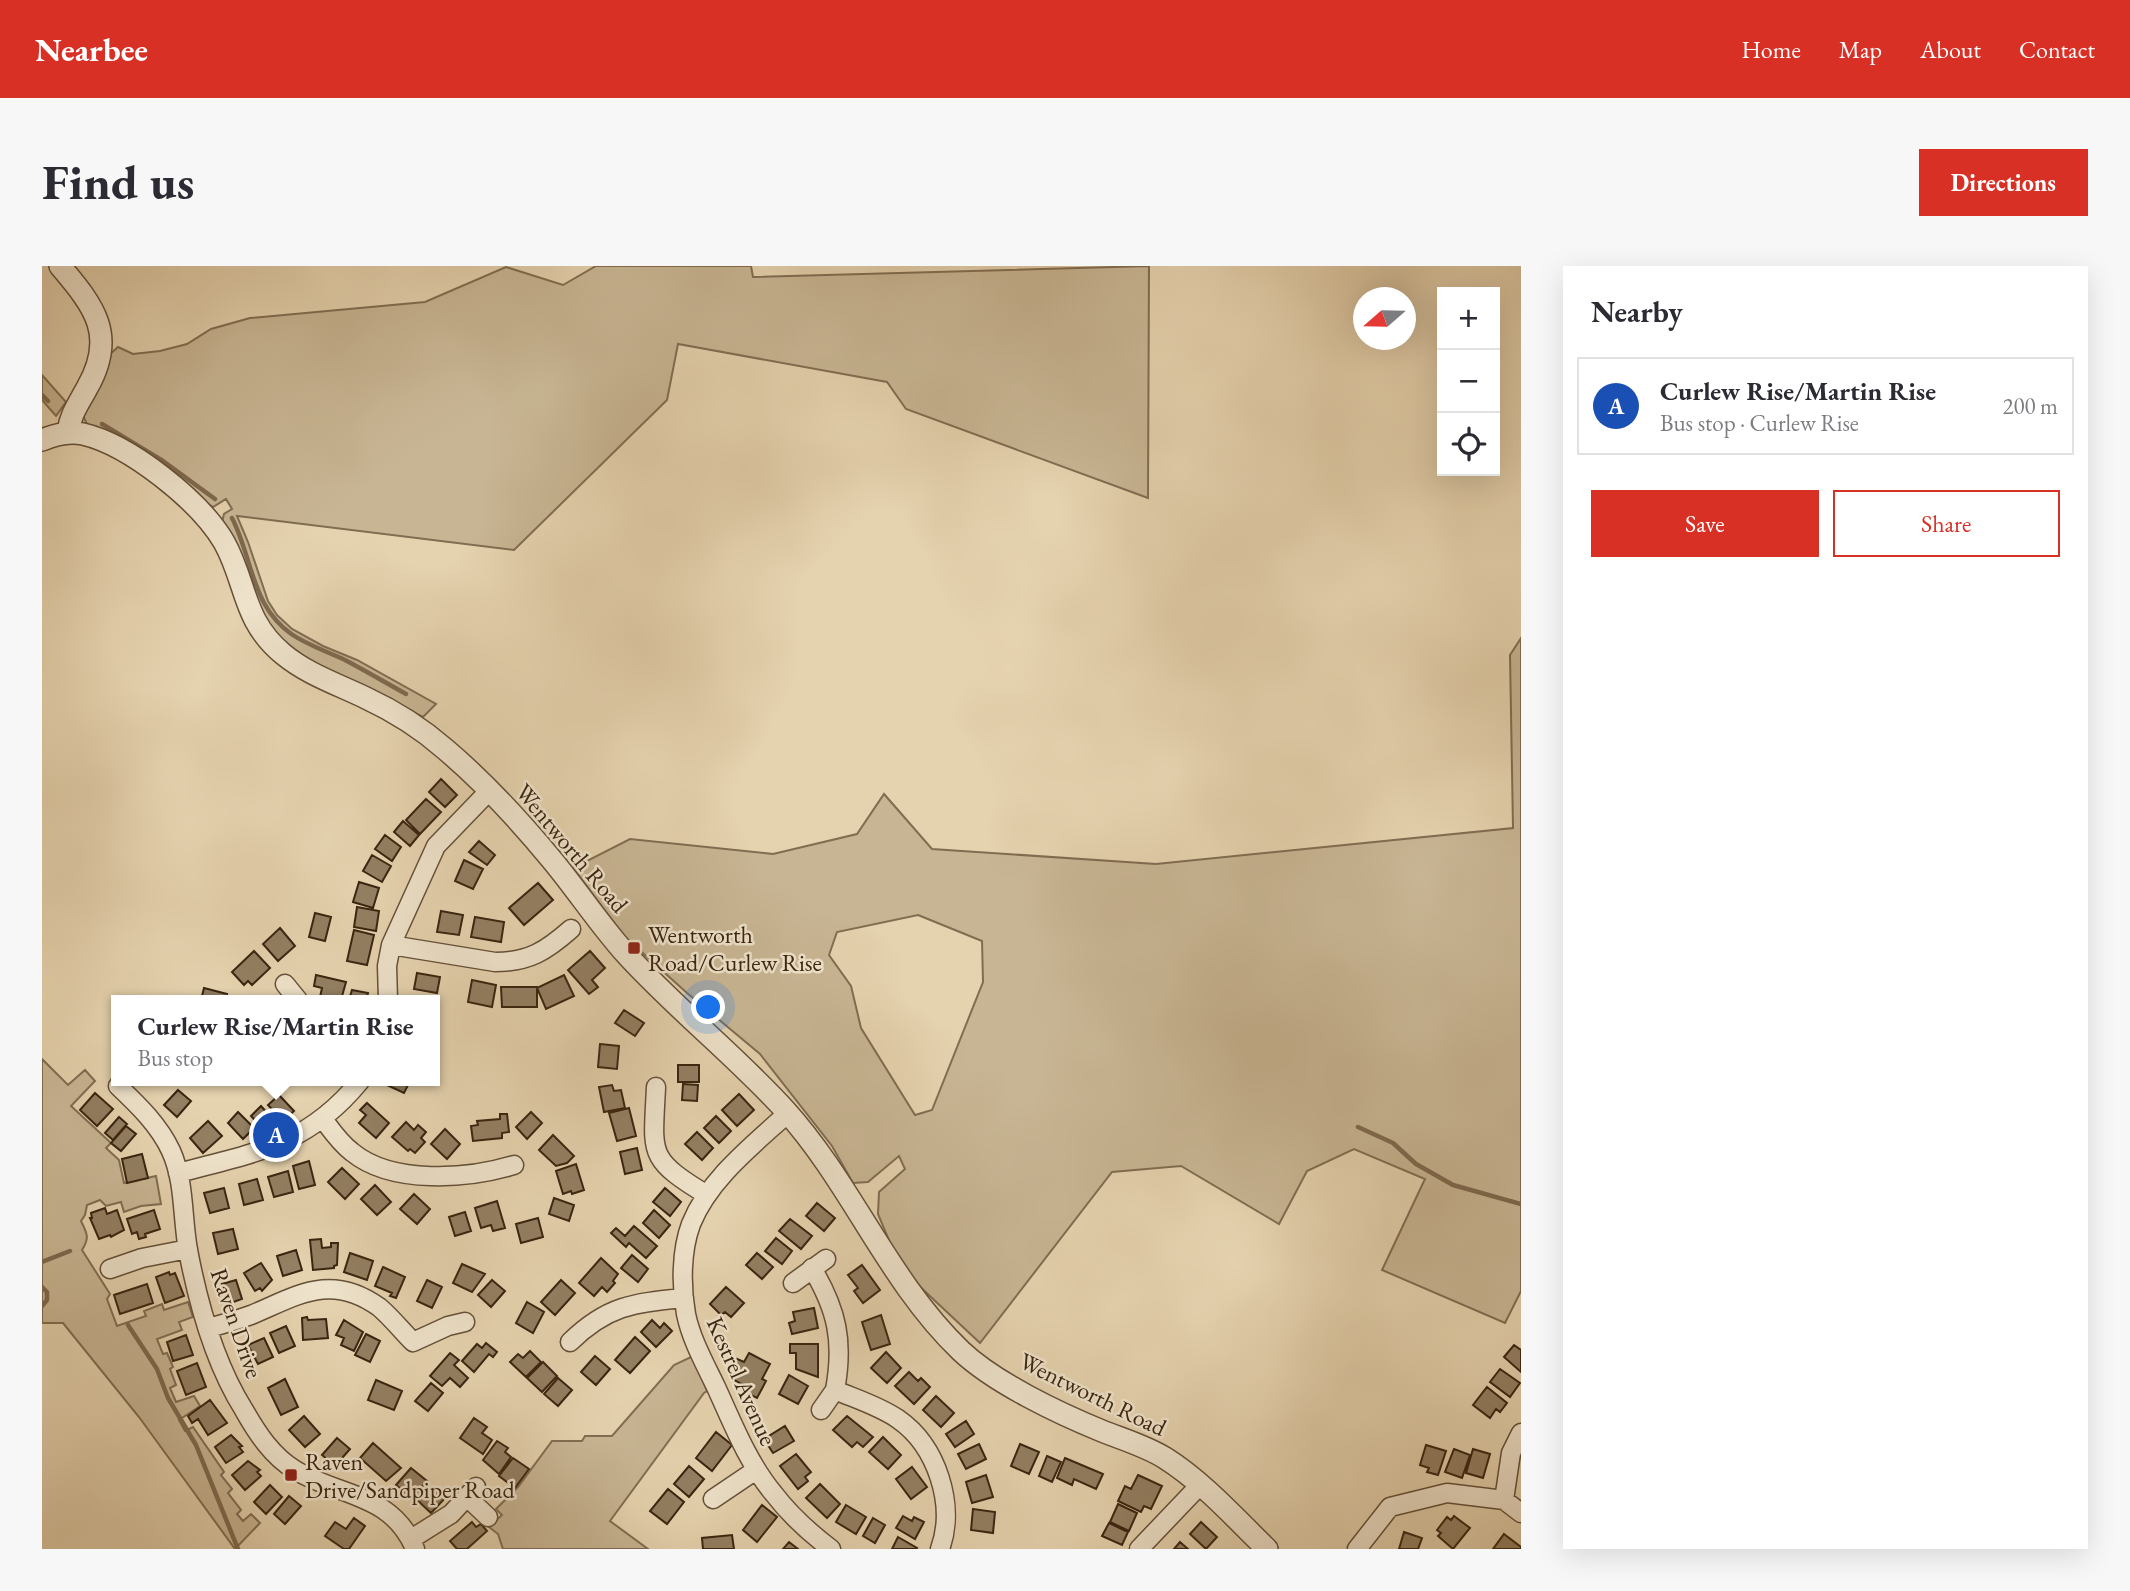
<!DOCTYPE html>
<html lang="en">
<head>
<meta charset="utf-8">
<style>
	:root { --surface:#fff; --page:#f7f7f7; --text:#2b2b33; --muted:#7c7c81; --line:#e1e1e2; --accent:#d93025 }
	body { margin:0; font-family:"EB Garamond",serif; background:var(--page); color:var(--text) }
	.controls { position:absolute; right:21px; top:21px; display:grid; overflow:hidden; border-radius:0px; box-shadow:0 7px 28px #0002 }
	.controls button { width:63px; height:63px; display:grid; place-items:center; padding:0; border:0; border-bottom:2px solid var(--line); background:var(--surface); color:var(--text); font:35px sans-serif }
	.compass { position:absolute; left:1311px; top:21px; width:63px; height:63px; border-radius:50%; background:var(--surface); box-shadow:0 7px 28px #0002; rotate:250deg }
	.you { position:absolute; left:667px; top:742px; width:24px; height:24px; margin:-18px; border:5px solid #fff; border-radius:50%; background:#1a73e8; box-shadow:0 0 0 10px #1a73e833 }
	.badge { display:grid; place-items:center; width:46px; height:46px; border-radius:50%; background:var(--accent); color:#fff; font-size:23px; font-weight:700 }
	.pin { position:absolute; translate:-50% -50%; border:4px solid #fff; box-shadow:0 2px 7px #0006 }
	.popup { position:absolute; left:69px; top:729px; width:329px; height:91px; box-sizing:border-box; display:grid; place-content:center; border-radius:0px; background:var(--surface); filter:drop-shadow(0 2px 5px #0005); font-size:23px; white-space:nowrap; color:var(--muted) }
	.popup b { font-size:26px; color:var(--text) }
	.popup::after { content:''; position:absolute; left:50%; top:100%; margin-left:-14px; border:14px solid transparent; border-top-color:var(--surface) }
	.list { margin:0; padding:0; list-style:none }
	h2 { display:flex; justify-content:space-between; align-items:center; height:91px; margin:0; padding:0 28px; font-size:30px }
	h2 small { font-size:23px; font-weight:400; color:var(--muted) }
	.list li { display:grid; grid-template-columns:46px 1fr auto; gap:21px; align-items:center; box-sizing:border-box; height:98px; margin:0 14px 14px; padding:0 14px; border:2px solid var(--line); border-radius:0px }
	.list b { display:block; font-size:26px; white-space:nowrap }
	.list p { margin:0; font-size:23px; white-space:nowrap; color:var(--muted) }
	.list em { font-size:23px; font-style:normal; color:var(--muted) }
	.actions { display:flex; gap:14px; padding:21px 28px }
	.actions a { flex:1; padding:16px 0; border:2px solid var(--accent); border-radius:0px; text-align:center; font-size:24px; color:var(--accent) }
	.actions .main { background:var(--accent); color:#fff }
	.icon { flex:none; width:38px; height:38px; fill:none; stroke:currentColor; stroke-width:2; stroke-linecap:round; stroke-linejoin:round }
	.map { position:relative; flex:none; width:1479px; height:1283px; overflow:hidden; border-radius:0px }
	header { display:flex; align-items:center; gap:42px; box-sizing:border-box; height:98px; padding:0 35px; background:var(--accent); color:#fff }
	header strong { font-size:33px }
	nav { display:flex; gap:38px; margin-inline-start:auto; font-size:24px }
	.intro { display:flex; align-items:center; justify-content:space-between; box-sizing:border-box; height:168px; padding:0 42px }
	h1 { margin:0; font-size:49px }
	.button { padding:18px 32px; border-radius:0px; background:var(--accent); color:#fff; font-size:24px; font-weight:700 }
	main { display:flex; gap:42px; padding:0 42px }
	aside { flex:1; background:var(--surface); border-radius:0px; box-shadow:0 7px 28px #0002 }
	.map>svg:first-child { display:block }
	.green { fill:#c8b593; stroke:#816d52; stroke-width:2; fill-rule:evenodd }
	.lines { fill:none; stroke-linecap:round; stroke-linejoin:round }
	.stream { stroke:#7e694e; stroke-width:4.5 }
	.building { fill:#937f62; stroke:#3a2510; stroke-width:2 }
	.minor-casing { stroke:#655038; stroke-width:21 }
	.tertiary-casing { stroke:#655038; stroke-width:24 }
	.minor { stroke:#eee2ca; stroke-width:18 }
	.tertiary { stroke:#eee2ca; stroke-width:21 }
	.poi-dot { fill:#8f2418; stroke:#eee2ca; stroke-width:2.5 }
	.labels { text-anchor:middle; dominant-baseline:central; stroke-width:5; stroke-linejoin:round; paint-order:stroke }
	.street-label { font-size:24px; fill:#3a2510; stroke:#eee2ca }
	.poi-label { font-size:24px; fill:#3a2510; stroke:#eee2ca; text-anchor:start }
</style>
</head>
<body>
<header>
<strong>Nearbee</strong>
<nav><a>Home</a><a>Map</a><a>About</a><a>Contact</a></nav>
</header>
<div class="intro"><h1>Find us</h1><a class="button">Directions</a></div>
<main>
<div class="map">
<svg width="1479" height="1283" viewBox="0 0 1479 1283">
	<rect width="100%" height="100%" fill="#e5d2ae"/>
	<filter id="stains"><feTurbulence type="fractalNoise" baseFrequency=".00286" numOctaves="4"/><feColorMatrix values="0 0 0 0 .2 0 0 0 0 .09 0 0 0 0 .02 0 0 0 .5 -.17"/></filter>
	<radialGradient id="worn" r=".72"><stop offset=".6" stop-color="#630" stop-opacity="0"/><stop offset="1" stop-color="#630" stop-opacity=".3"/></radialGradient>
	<path class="green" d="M554 0H709L711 11 1107 0 1106 232 864 143 845 116 636 78 625 134 472 284 195 250 206 276 226 335 235 349 250 363 281 380 315 394 394 438 381 451 253 388 223 355 180 256 182 248 190 243 184 233 171 241 46 160 42 152V145L67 89 76 81 91 88 118 85 145 78 169 63 208 52 383 36 464 1 521 19Z
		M0 109 24 136 14 150 0 134Z
		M1479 372V1025L1463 1057 1340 1004 1383 913 1312 883 1265 905 1237 958 1139 900 1070 906 938 1077 874 1017 851 984 836 948 837 926 863 903 857 890 826 916 811 917 790 880 718 788 645 727 583 671 531 602 588 573 731 588 815 568 842 528 890 583 1114 598 1471 562 1468 389ZM876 649 940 675 941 716 890 844 873 849 819 762 809 720 787 689 795 666Z
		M0 793 26 819 43 804 53 815 29 840 69 877 64 882 77 894 82 917 114 910 119 938 99 940 82 946 79 936 64 940 58 934 45 939 43 949 39 955C45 967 48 972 40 984L68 1028 65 1033 75 1060 104 1050 102 1045 120 1038 122 1044 146 1036 151 1051 137 1056 140 1064 115 1073 121 1088 125 1087 131 1101 128 1103 134 1119 128 1122 134 1136 152 1130 158 1140 137 1154 143 1165 151 1161 182 1206 179 1209 190 1223 186 1227 199 1244 195 1248 201 1255 209 1248 218 1257 193 1283 97 1151 21 1057H0Z
		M651 1090 665 1125 662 1127 568 1255 606 1283H461L456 1268 447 1261 460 1249 454 1243 476 1221 510 1175H540L543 1170H570L632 1099Z"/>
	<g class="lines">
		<path class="stream" d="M0 129 6 135
			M60 158 121 195 173 233
			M190 252C204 279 208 311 222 337 242 373 269 378 303 394 324 405 344 417 364 428
			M1316 861 1351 877 1374 898 1411 919 1479 938
			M0 996 28 985
			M0 1021 5 1026V1034L0 1040
			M86 1059 115 1103 126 1132 154 1179 196 1283"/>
	</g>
	<path class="building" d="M399 513 415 529 403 541 387 526Z
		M384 533 399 546 378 568 364 554Z
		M361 555 377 569 368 580 352 566Z
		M343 569 359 581 350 595 333 583Z
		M437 575 453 589 445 599 427 586Z
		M330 589 349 600 340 616 321 605Z
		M422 594 441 603 431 623 413 615Z
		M317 616 337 622 331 642 311 636Z
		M496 617 511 634 482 659 467 642Z
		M315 641 337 645 334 665 312 661Z
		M399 645 421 649 417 669 395 666Z
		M273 647 289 651 283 675 267 671Z
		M433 651 462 656 459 676 429 671Z
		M238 662 253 680 236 695 221 678Z
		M312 664 332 669 325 699 305 695Z
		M212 685 228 702 210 719 206 715 202 719 190 706Z
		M548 685 563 702 550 714 556 721 547 728 526 704Z
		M375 707 398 711 395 727 372 723Z
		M274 709 304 716 299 734 278 731 280 722 272 720Z
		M522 709 532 730 504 743 495 722Z
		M430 714 454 719 450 741 426 736Z
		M459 721H495V741H460Z
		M162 722 185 728 183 734H159Z
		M310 724 326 727 324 734H307Z
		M582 744 602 757 593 770 573 757Z
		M558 778 577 780 575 803 556 801Z
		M636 799H657V816H636Z
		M348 815H368L362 827 345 819Z
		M641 818 656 819 655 835 640 834Z
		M570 819 572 825 579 824 583 842 562 846 557 821Z
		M136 824 149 835 135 851 122 839Z
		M53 827 71 843 55 860 38 844Z
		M697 828 712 844 695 860 680 844Z
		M237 829 252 845 241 855 226 839Z
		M325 837 347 857 334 872 317 857 324 849 318 844Z
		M219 840 233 856 223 865 209 850Z
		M587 842 594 870 575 875 567 847Z
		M196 846 212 862 201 873 186 857Z
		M489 846 500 857 485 873 474 861Z
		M458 848H465L467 866 460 867V872L431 875 429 860 436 859 435 855 458 853Z
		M674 850 689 865 677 877 662 862Z
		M77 851 85 858 71 874 63 867Z
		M166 855 180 870 161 887 148 872Z
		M364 856 372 864 376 859 384 866 379 872 383 876 373 887 368 883 366 885 350 871Z
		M84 860 94 868 79 885 69 877Z
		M403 863 418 878 405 893 389 878Z
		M655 866 671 882 660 894 643 878Z
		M511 869 532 890 525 897 514 900 497 884Z
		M595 882 600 904 583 908 578 886Z
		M100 888 106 912 85 917 80 893Z
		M267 895 273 919 257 923 251 900Z
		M534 898 542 924 530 928 529 925 521 928 514 905Z
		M300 902 317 918 303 933 286 916Z
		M246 905 251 926 232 931 226 911Z
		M215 913 221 934 202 939 197 918Z
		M333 919 349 936 335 949 319 933Z
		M182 922 187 942 168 947 162 927Z
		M623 922 639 936 628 950 611 936Z
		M372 928 388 943 375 958 358 943Z
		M512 932 532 939 527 955 507 948Z
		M455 935 463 962 451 965 449 959 439 962 433 942Z
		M775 937 793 952 782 965 764 950Z
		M63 942 65 948 75 944 82 964 69 971 68 969 57 973 48 952H50L49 947Z
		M112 944 118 963 103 968 104 971 97 973 95 966 90 968 85 953Z
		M612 944 628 959 617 972 601 957Z
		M423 946 429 965 413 970 407 951Z
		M496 952 501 971 479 977 474 958Z
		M748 953 770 970 759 983 737 965Z
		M592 960 615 980 604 992 587 977 584 981 569 967 574 962 583 970Z
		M191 963 196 983 176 988 171 967Z
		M734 972 750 985 740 998 723 985Z
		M279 973 280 982 289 981V977H296L295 999 292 1000V1002L271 1004 268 974Z
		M254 984 260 1004 241 1010 235 990Z
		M308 987 331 995 325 1014 302 1006Z
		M715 987 731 1001 720 1013 704 999Z
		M590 989 606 1003 596 1016 579 1002Z
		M559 992 576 1008 571 1015 573 1017 565 1026 560 1021 552 1030 537 1017Z
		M219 997 230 1014 220 1025 218 1022 213 1025 202 1007Z
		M420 998 443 1008 430 1026 411 1017Z
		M820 999 838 1024 821 1037 812 1025 816 1022 806 1009Z
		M341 1001 363 1011 354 1032 348 1030 350 1027 333 1020Z
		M127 1006 128 1009 133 1007 142 1030 123 1037 114 1011Z
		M194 1014 200 1033 186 1038 180 1018Z
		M385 1014 400 1021 390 1042 375 1035Z
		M450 1014 463 1025 449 1041 436 1029Z
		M519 1014 533 1027 513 1049 499 1036Z
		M105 1018 111 1037 78 1048 72 1029Z
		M684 1021 702 1037 689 1051 683 1046 679 1049 668 1038Z
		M485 1036 502 1046 491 1067 474 1057Z
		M772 1042 776 1062 750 1068 747 1057 753 1055 751 1046Z
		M839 1049 848 1078 829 1084 820 1056Z
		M265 1051 266 1054 284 1053 286 1072 261 1074 260 1052Z
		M302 1054 321 1066 312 1085 299 1079 302 1072 294 1069Z
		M610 1054 618 1062 622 1057 630 1065 614 1081 599 1066Z
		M244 1060 253 1080 237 1087 228 1067Z
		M324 1068 338 1075 328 1096 313 1089Z
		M144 1069 151 1089 131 1095 125 1076Z
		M593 1071 608 1085 588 1107 573 1094Z
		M222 1072 231 1091 216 1098 206 1079Z
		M444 1077 455 1086 451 1091 447 1088 432 1106 420 1095 435 1078 440 1082Z
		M748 1078H776V1111L754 1103V1087H748Z
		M1472 1079 1479 1084V1106L1462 1091Z
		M488 1085 499 1096 484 1111 468 1096 476 1088 481 1092Z
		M844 1086 859 1102 845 1117 829 1102Z
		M408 1087 417 1094 412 1099 426 1112 418 1121 408 1112 400 1120 388 1110Z
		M707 1087 728 1098 720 1113 724 1115 715 1132 701 1125 703 1120 692 1114 696 1108 687 1103 693 1092 702 1096Z
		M553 1090 568 1103 554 1119 539 1106Z
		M501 1096 515 1110 500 1126 485 1112Z
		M155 1097 164 1121 144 1129 135 1105Z
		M1458 1103 1478 1117 1468 1131 1448 1116Z
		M867 1106 876 1115 879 1112 888 1121 872 1138 853 1120Z
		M747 1109 766 1120 756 1138 737 1128Z
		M516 1112 530 1124 516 1140 502 1128Z
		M243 1113 256 1141 239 1149 226 1122Z
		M334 1114 360 1125 352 1144 326 1134Z
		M389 1117 401 1127 386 1145 373 1135Z
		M1445 1121 1465 1137 1458 1146 1454 1143 1448 1152 1431 1139Z
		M894 1130 912 1147 899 1161 881 1144Z
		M168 1134 185 1157 166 1169 156 1153 150 1157 146 1150Z
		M262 1150 278 1168 263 1181 247 1164Z
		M805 1150 831 1171 821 1181 815 1176 810 1181 791 1164Z
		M432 1152 445 1161 440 1167 450 1174 441 1188 418 1172Z
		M924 1155 932 1168 913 1181 904 1168Z
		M743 1160 752 1175 731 1187 722 1173Z
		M674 1166 690 1179 670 1205 654 1192Z
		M189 1169 200 1180 197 1181 201 1186 184 1197 173 1181Z
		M841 1171 859 1189 846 1203 827 1186Z
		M295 1172 308 1183 293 1200 280 1189Z
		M455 1175 466 1182 463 1186 469 1191 457 1208 441 1194Z
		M331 1177 359 1202 344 1215 318 1192Z
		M937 1178 944 1193 924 1203 916 1188Z
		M978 1178 997 1186 987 1208 969 1200Z
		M1384 1179 1404 1185 1396 1209 1385 1206 1387 1202 1378 1199Z
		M1412 1183 1428 1189 1420 1212 1403 1206Z
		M1431 1183 1448 1188 1441 1212 1424 1207Z
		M754 1188 769 1206 763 1211 766 1215 756 1223 738 1200Z
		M1005 1190 1019 1196 1010 1216 997 1210Z
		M471 1192 487 1203 473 1222 457 1210Z
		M1023 1192 1061 1208 1054 1223 1032 1213 1030 1219 1015 1212Z
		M206 1195 218 1204 215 1206 219 1210 203 1224 190 1209Z
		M647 1200 662 1213 647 1231 632 1218Z
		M870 1201 885 1221 869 1233 854 1213Z
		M369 1202 385 1215 370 1233 354 1219Z
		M944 1209 951 1231 930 1237 924 1216Z
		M1096 1209 1120 1220 1109 1243 1102 1240 1099 1246 1076 1235 1083 1220 1089 1223Z
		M778 1218 798 1238 785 1252 764 1232Z
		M228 1219 240 1231 224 1248 212 1236Z
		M386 1220 391 1225 394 1222 404 1231 389 1247 374 1233Z
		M626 1223 642 1236 625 1258 608 1245Z
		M247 1230 259 1240 243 1258 232 1248Z
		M1076 1238 1095 1247 1087 1265 1068 1256Z
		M720 1239 735 1251 715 1276 701 1264Z
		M804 1239 824 1251 814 1268 794 1256Z
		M931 1243 953 1246 951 1267 929 1264Z
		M861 1250 870 1255 872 1251 882 1256 873 1273 854 1262Z
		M1412 1250 1428 1262 1411 1283 1396 1270 1399 1267 1395 1264 1405 1251 1409 1254Z
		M312 1252 323 1260 307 1283H302L283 1270 293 1256 304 1263Z
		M831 1252 843 1259 833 1277 821 1270Z
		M430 1256 434 1261 439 1258 445 1265 425 1283H415L408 1275Z
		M1159 1256 1175 1271 1164 1283 1148 1268Z
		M1067 1257 1086 1266 1080 1279 1060 1270Z
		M1362 1266 1380 1272 1376 1283H1357Z
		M1462 1268 1479 1281V1283H1451Z
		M690 1269 692 1283H661L660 1272Z
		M856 1271 875 1282 874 1283H850Z
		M747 1276 756 1283H741Z
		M1138 1276 1146 1283H1132Z"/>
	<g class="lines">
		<g class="minor-casing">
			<path id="minor" d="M349 679 453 696C487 696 504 685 529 663
				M243 718 256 734
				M346 734 345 700 349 679 394 580 448 524
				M76 820C96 839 117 859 129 885 143 916 140 951 146 984 156 1037 173 1098 202 1144 215 1167 230 1190 253 1204 298 1231 350 1227 373 1283
				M614 821C611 888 604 892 665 929
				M746 847C711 879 667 913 649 958 639 985 639 1020 644 1048 649 1073 663 1098 674 1121 691 1158 706 1197 732 1228 748 1249 768 1267 789 1283
				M281 853C290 865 298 877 310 886 350 919 426 913 472 899
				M136 907C213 887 266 879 318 815
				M770 1002C795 1044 802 1075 793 1124 814 1133 837 1140 856 1153 895 1180 914 1239 898 1283
				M68 1003 100 992 146 983
				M751 1017 784 993
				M167 1062C181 1058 195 1054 209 1049 255 1030 288 1006 337 1041 349 1051 360 1065 371 1076L406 1060 423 1056
				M528 1076C566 1039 592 1037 642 1032
				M779 1144 793 1124
				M425 1231 446 1251
				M671 1233 714 1204
				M1462 1234 1469 1187 1479 1167
				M369 1273 409 1248 434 1221
				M1097 1283 1158 1219
				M1315 1283 1348 1241 1405 1227 1462 1234 1479 1247"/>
		</g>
		<g class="tertiary-casing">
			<path id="tertiary" d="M18 0C53 41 75 70 45 122 37 137 28 149 26 166
				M0 174C14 168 27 165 41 168 88 179 158 235 182 276 205 317 200 354 241 388 265 408 295 418 324 432 352 445 379 462 403 483 442 516 477 554 510 594 535 624 557 658 584 688 634 743 693 789 743 844 810 918 846 1015 919 1085 953 1117 1016 1147 1060 1165 1080 1173 1104 1180 1123 1192 1161 1216 1193 1252 1225 1283"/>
		</g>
		<use href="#minor" class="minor"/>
		<use href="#tertiary" class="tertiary"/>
	</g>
	<g class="poi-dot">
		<rect x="585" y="675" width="14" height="14" rx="3.5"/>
		<rect x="242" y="1202" width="14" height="14" rx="3.5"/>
	</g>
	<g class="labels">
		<g class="street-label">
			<text transform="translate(530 582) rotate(50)">Wentworth Road</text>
			<text transform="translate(195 1057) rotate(71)">Raven Drive</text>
			<text transform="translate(700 1115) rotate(66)">Kestrel Avenue</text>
			<text transform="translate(1051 1128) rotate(26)">Wentworth Road</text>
		</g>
		<g class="poi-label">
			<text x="606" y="668">Wentworth<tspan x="606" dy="28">Road/Curlew Rise</tspan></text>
			<text x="263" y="1195">Raven<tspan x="263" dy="28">Drive/Sandpiper Road</tspan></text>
		</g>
	</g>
	<rect width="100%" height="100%" filter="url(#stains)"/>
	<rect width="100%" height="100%" fill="url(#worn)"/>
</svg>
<div class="controls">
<button>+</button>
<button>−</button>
<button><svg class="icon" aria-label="locate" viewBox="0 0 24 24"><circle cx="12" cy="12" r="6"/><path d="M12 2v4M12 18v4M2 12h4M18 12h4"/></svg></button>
</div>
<svg class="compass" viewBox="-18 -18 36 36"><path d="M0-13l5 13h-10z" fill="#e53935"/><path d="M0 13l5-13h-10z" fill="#7c7c81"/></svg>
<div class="you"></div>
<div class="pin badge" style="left:234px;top:869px;background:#1a4fb4">A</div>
<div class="popup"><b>Curlew Rise/Martin Rise</b>Bus stop</div>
</div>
<aside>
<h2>Nearby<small></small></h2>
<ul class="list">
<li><span class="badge" style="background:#1a4fb4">A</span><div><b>Curlew Rise/Martin Rise</b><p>Bus stop · Curlew Rise</p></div><em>200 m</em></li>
</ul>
<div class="actions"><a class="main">Save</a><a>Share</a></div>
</aside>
</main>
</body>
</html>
